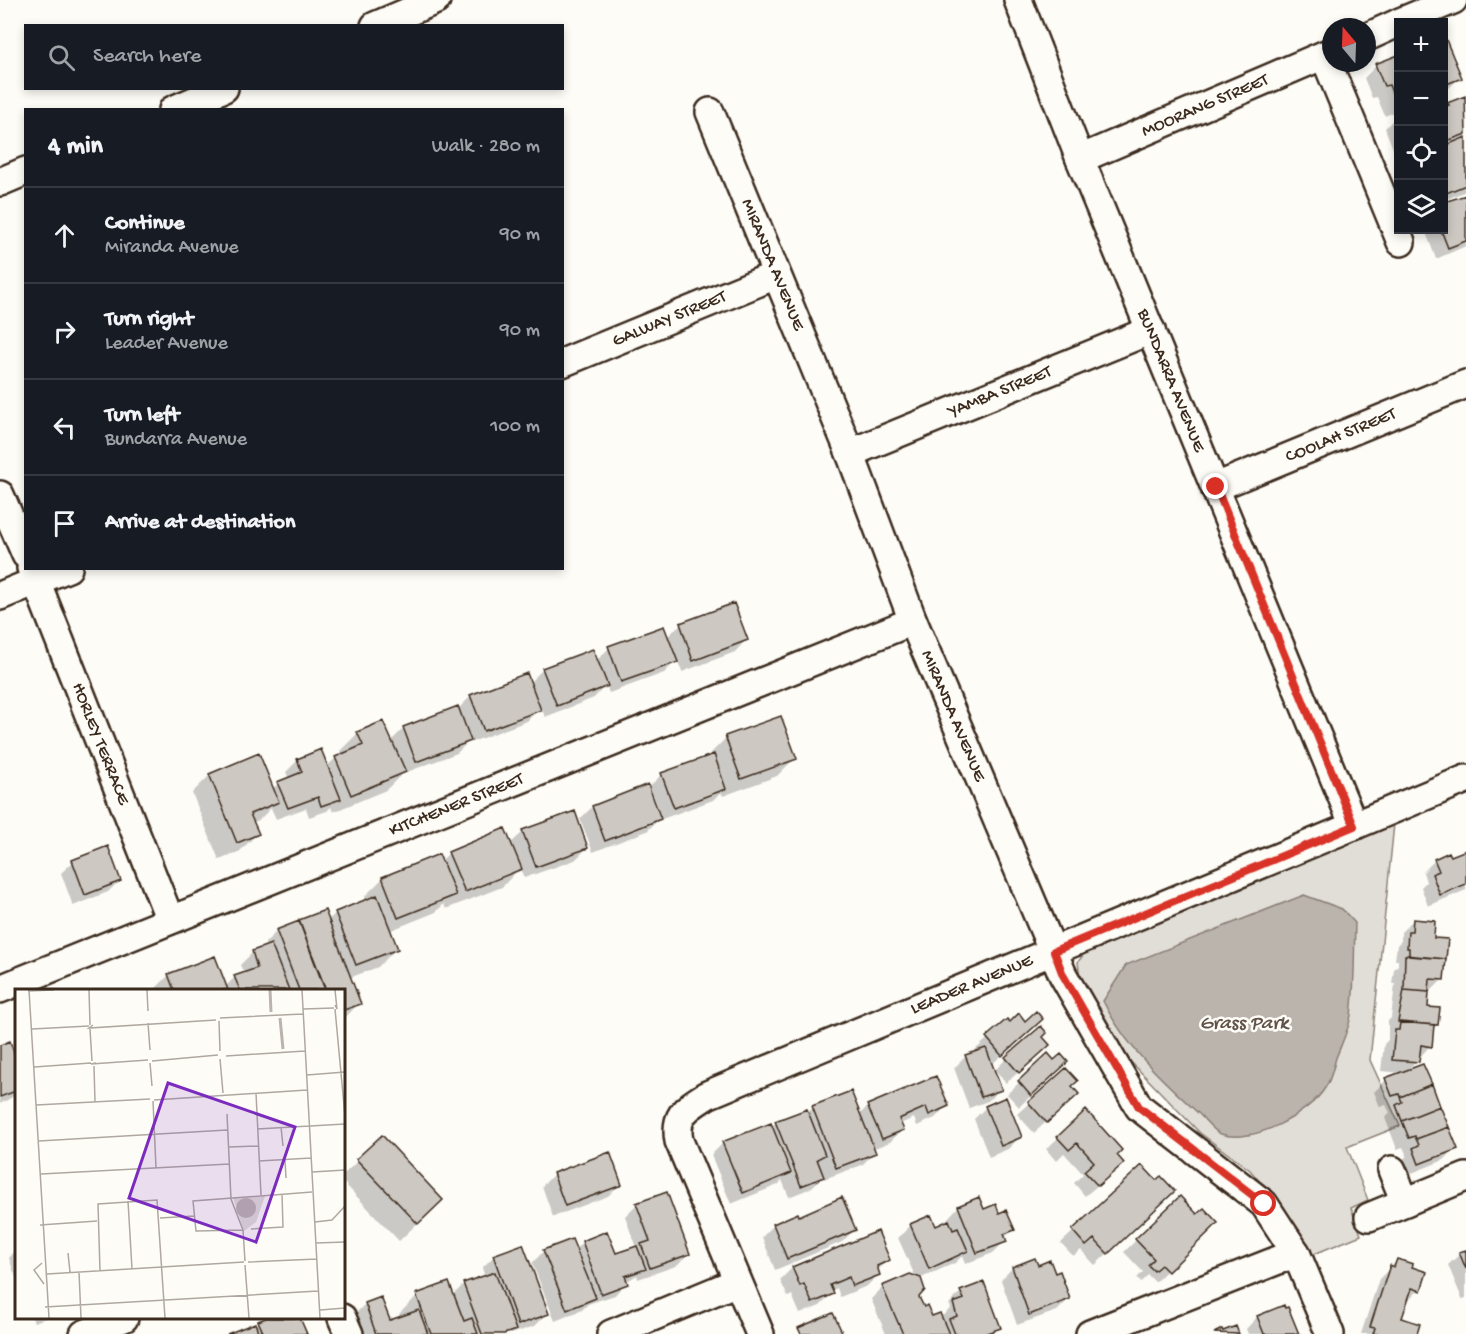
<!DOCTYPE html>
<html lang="en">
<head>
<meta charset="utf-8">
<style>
	:root { --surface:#171b24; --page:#20242c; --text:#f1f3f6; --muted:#9ea1a6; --line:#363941 }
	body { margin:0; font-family:"Gochi Hand",sans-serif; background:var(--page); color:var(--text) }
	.controls { position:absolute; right:18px; top:18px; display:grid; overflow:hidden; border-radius:0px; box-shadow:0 3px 9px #0003 }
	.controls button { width:54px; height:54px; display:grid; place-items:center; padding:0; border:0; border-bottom:2px solid var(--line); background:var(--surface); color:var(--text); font:30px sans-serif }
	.compass { position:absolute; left:1322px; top:18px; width:54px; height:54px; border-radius:50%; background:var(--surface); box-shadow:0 3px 9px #0003; rotate:341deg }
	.stop { position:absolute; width:18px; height:18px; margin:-14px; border:4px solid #d93025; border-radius:50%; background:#fff }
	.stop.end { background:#d93025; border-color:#fff; box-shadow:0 2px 6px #0008 }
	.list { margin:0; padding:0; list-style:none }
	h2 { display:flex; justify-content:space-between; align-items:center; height:78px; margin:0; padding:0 24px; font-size:26px }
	h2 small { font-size:20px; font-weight:400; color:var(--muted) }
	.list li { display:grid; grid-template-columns:39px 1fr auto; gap:18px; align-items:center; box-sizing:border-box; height:96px; padding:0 24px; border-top:2px solid var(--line) }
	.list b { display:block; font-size:22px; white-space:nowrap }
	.list p { margin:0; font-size:20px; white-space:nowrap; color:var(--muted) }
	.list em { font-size:20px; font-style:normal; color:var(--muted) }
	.icon { flex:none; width:33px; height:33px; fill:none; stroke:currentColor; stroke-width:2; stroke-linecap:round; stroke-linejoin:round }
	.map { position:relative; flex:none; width:1466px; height:1334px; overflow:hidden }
	.search { position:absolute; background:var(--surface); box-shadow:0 3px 9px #0003; left:24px; top:24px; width:540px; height:66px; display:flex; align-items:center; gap:15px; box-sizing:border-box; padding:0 21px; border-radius:0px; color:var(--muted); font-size:22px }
	.panel { position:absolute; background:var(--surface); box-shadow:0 3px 9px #0003; left:24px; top:108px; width:540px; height:462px; border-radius:0px }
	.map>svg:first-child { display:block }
	.green { fill:#e1ded7; stroke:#8e847a; stroke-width:1.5 }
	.water { fill:#bbb4ad; stroke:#887d74; stroke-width:1.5 }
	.shadow { fill:#0003 }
	.building { fill:#cdc8c2; stroke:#3b2a1e; stroke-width:1.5 }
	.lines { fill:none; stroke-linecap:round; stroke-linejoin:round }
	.minor-casing { stroke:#3b2a1e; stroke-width:32 }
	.minor { stroke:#fdfcf7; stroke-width:27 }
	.route { stroke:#d93025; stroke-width:8 }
	.labels { text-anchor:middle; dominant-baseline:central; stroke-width:5; stroke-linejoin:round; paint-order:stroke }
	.street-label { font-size:18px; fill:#3b2a1e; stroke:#fdfcf7 }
	.water-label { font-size:20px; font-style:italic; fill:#615349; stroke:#fdfcf7 }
	.inset-river { fill:none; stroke:#bbb4ad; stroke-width:3 }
	.inset-road { fill:none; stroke:#afa8a0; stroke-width:1.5 }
	.view { fill:#7b2cbf; fill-opacity:0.15; stroke:#7b2cbf; stroke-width:3 }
	.inset-edge { fill:none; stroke:#3b2a1e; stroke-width:3 }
</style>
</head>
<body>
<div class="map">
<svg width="1466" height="1334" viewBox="0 0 1466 1334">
	<rect width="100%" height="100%" fill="#fdfcf7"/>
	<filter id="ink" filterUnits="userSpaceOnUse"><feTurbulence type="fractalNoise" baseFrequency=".0167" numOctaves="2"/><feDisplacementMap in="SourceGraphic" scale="12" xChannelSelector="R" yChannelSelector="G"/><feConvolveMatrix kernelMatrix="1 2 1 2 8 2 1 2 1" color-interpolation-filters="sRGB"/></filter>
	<g filter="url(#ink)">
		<path class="green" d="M1394 824 1370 1060 1400 1126 1347 1147 1368 1200 1351 1208 1361 1235 1309 1256 1292 1220 1250 1170 1200 1133 1128 1059 1080 978 1078 962 1086 951Z"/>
		<path class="water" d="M1304 895 1342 909 1355 923C1354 954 1355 985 1351 1015 1349 1029 1341 1045 1336 1058 1333 1068 1331 1080 1325 1088 1309 1114 1252 1145 1221 1134 1213 1131 1204 1118 1197 1112 1161 1079 1125 1046 1103 1001L1126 965Z"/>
		<path class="shadow" d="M1444 38 1460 77 1448 89 1444 91Z
			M1398 56V110L1385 116 1377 97 1372 98 1364 78 1376 66Z
			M1464 98 1466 191 1444 200V107Z
			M1398 115V162L1385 128Z
			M1466 196V246L1436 259 1425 230H1444V204Z
			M681 624 746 640 735 652 682 672 677 660 664 673 609 693 606 685 594 698 545 717 541 707 527 721 472 742 471 739 457 753 402 774 386 790 333 812 331 807 327 811 309 817 306 808 276 819 271 808 259 820 252 823 257 834 239 852 219 860 192 793 210 775 272 789 278 784 289 779 286 772 298 760 326 767 336 758 342 755 340 751 358 733 391 741 403 729 457 708V710L471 696 529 683 543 669 596 661 609 648 667 637Z
			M726 738 795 758 777 776 723 796 721 792 713 800 662 819 661 817 647 831 593 852 580 819 592 807 660 814 650 786 662 774 709 758 708 756Z
			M523 832 587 848 575 860 524 878 520 868 502 887 446 909 444 904 436 912 389 931 396 949 378 967 349 978 359 1003 344 1019V990H154L169 975 225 987 235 977 244 974 240 965 252 953 266 948 265 943 277 931 300 921H327L336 913 367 901 365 896 383 878 441 861 449 853 510 844Z
			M1466 852V890L1428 906 1421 887 1426 882 1423 872 1435 860 1450 858Z
			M73 862 120 880 108 892 73 906 61 873Z
			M1413 920 1432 940 1442 980 1430 992 1428 991 1426 1008 1437 1025 1432 1029 1430 1046 1407 1071 1456 1148 1444 1160 1407 1175 1401 1161 1407 1156 1403 1147 1397 1149 1385 1118 1390 1113 1386 1105 1380 1107 1374 1092 1386 1080 1403 1073 1381 1071 1384 1044 1388 1040V1021L1391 1018 1395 984H1392L1394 969 1398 965V960H1395L1397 945 1401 941V932Z
			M1007 1021 1010 1024 1029 1031 991 1065 1000 1089 988 1101 969 1108 954 1068 966 1056 977 1052 975 1050Z
			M0 1046 13 1053 16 1050V1095L0 1104Z
			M1048 1055 1054 1062V1074L1019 1107 1007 1094Z
			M1036 1057 1006 1083 995 1070 1006 1059Z
			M1070 1086 1065 1105 1034 1133 1017 1114 1029 1103Z
			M868 1106H947L935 1118 917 1126 914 1118 900 1124 902 1130 890 1142 872 1149 874 1153 862 1165 824 1179 823 1176 811 1188 789 1197 782 1180 778 1185 731 1204 711 1155 723 1143 771 1127 776 1122 807 1113 813 1108 859 1115Z
			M986 1107 1020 1137 1008 1149 989 1157 974 1119Z
			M1086 1113 1115 1155 1110 1175 1085 1196 1074 1183 1083 1174 1064 1153 1056 1161 1046 1149Z
			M382 1137 423 1218 399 1241 344 1183V1174Z
			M1142 1167 1156 1182 1162 1203 1095 1265 1081 1250 1073 1256 1061 1243Z
			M554 1174 620 1184 608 1196 553 1217 542 1186Z
			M1179 1198 1197 1217 1216 1223 1155 1282 1148 1275 1141 1282 1137 1278 1143 1272 1124 1252Z
			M978 1199 983 1211 999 1215 1013 1230 1004 1238 1005 1241 993 1253 965 1264 962 1256 955 1263 919 1279 918 1296 923 1309 932 1318H940L951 1308 949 1304 961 1292 999 1327 993 1334H886L871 1299 883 1287 916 1278 898 1238 910 1226 930 1217 935 1228 947 1221V1219L958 1207Z
			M637 1204 688 1254 676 1266 638 1279 637 1275 626 1282 615 1295 588 1304 582 1310 555 1321 532 1263 544 1251 575 1250 582 1242 607 1233 615 1255 636 1248 625 1216Z
			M798 1218 854 1230 842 1242 775 1270 762 1237 774 1225Z
			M877 1233 888 1260 877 1271 879 1274 867 1286 840 1297 837 1288 831 1291 832 1294 820 1306 800 1314 792 1295 788 1297 780 1280 792 1268Z
			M16 1250V1278L9 1258Z
			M1466 1251V1298L1462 1299 1448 1265 1460 1254Z
			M494 1256 547 1314 535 1326 511 1334H352L347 1322 365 1304 381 1299 389 1322 401 1318 399 1314 417 1296 453 1295 464 1284 485 1277 482 1268Z
			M1397 1261 1420 1290 1406 1301 1401 1319 1415 1334H1361L1379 1279Z
			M1037 1267 1054 1275 1069 1299 1057 1311 1017 1325 1001 1280 1012 1268Z
			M1257 1317 1297 1334H1248L1246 1329Z
			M32 1318H46L34 1322Z
			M270 1318H299L305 1334H231L255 1326 259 1322Z"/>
		<path class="building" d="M1444 35 1462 78 1444 85Z
			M1398 55V104L1397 105 1389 85 1384 86 1375 64Z
			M1465 96 1466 134 1444 142V107L1449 105 1447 103Z
			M1466 137V185L1444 194V146Z
			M1466 195V241L1448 248 1441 230H1444V202Z
			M734 603 748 640 693 661 680 623Z
			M664 626 678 662 621 682 608 646Z
			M593 649 608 686 557 706 542 668Z
			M527 673 541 710 484 731 470 695Z
			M458 706 471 741 416 762 403 727Z
			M781 716 797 759 741 779 725 736Z
			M383 721 406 772 351 795 335 757 363 745 357 732Z
			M321 749 341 799 321 806 318 797 288 808 277 782 302 772 297 759Z
			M259 753 279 802 250 814 259 834 237 843 209 774Z
			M714 754 726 789 674 808 661 773Z
			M648 784 661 819 605 841 592 806Z
			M575 811 588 848 536 867 522 830Z
			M505 828 522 869 465 892 448 852Z
			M108 846 121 881 85 895 72 860Z
			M1466 850V884L1440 895 1432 874 1439 871 1434 859 1449 852 1451 856Z
			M439 854 456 895 398 918 382 877Z
			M377 895 398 949 356 965 335 912Z
			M325 910 361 1004 344 1010V990H326L299 920Z
			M1413 919 1435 921 1434 938 1448 939 1446 959 1409 956V948H1407L1408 931H1412Z
			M299 921 325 990H299L276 930Z
			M271 944 289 990H240L234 976 257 968 252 951Z
			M1405 955 1446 959 1444 980 1430 979 1429 992 1404 990Z
			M215 956 228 990H174L168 974Z
			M1404 990 1429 992 1428 1007 1440 1008 1438 1025 1398 1022Z
			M1036 1011 1043 1019 1002 1056 986 1037 1007 1019 1010 1022 1019 1013 1025 1021Z
			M1400 1022 1434 1025 1432 1047 1421 1045 1419 1062 1392 1060 1395 1030H1399Z
			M1041 1026 1047 1033 1043 1037 1050 1045 1019 1073 1005 1057Z
			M10 1041 16 1059V1091L0 1097V1045Z
			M986 1048 1002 1090 981 1097 965 1055Z
			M1048 1053 1054 1060 1061 1054 1068 1062 1031 1096 1018 1081Z
			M1423 1064 1432 1084 1400 1097 1399 1094 1392 1096 1385 1078Z
			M1066 1068 1078 1081 1072 1086 1079 1094 1047 1123 1028 1102Z
			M936 1076 949 1106 929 1115 926 1107 899 1119 904 1130 882 1139 867 1105Z
			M1432 1084 1440 1106 1402 1121 1396 1105 1402 1102 1400 1097Z
			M851 1091 876 1153 836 1168 812 1106Z
			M1006 1097 1022 1137 1001 1146 985 1106Z
			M1440 1106 1449 1127 1416 1139 1415 1136 1409 1138 1402 1121Z
			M807 1109 825 1155 817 1159 824 1177 801 1186 775 1121Z
			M1086 1110 1122 1150 1117 1155 1124 1163 1098 1186 1084 1171 1094 1162 1077 1143 1069 1150 1057 1137Z
			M771 1123 791 1173 743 1193 722 1142Z
			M1449 1127 1458 1149 1419 1164 1413 1148 1419 1145 1416 1139Z
			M382 1135 443 1200 418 1224 356 1159Z
			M610 1152 622 1185 565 1206 553 1173Z
			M1142 1165 1156 1180 1161 1176 1175 1191 1108 1254 1094 1239 1086 1246 1072 1230Z
			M667 1192 690 1254 650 1268 641 1244 650 1241 636 1203Z
			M1180 1196 1197 1214 1204 1208 1218 1223 1168 1272 1161 1265 1154 1271 1148 1265 1154 1259 1135 1239Z
			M842 1197 856 1230 787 1259 773 1224 798 1213 799 1216Z
			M979 1197 984 1209 996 1204 999 1213 1006 1210 1015 1230 1004 1234 1007 1242 977 1253 958 1206Z
			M931 1215 936 1226 949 1220 953 1230 958 1228 968 1251 929 1269 910 1224Z
			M607 1231 616 1253 637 1246 646 1269 625 1276 628 1284 601 1294 582 1241Z
			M878 1231 890 1260 877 1266 880 1275 852 1286 849 1277 830 1285 834 1294 812 1303 804 1284 800 1286 792 1267Z
			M572 1239 596 1298 567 1310 543 1250Z
			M523 1244 549 1314 518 1325 493 1255Z
			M1466 1250V1269L1459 1252Z
			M1035 1258 1038 1265 1050 1260 1055 1273 1060 1271 1070 1299 1029 1315 1012 1267Z
			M1397 1259 1413 1264 1412 1267 1427 1272 1421 1291 1412 1288 1402 1318 1420 1324 1417 1334H1373L1375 1328 1370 1327 1390 1265 1394 1267Z
			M495 1272 516 1330 504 1334H482L463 1283Z
			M910 1274 921 1278 925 1290 919 1297 924 1307 927 1305 932 1316 940 1313 949 1334H903L882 1286Z
			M449 1282 464 1321 472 1318 478 1334H431L416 1294Z
			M984 1282 1001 1328 984 1334H955L949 1319 957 1316 953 1303 964 1299 960 1291Z
			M381 1297 390 1320 419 1310 428 1334H376L365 1303Z
			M1284 1305 1285 1308 1288 1307 1299 1334H1264L1257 1316Z
			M833 1313 843 1334H801L798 1328Z
			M266 1318H300L307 1334H264L258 1321Z
			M255 1323 259 1334H227Z
			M1236 1326 1239 1334 1214 1333 1222 1329 1223 1331Z"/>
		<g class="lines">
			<g class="minor-casing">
				<g id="minor">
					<path id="s1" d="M1018 0 1080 159 1354 826"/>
					<path d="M1400 22 1453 0"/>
					<path d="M375 26 436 0"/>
					<path d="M1367 37 1398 23"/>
					<path d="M1324 55 1401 242"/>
					<path d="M173 110 224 88"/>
					<path id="s2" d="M710 112 850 453 913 621 1063 975 1139 1107 1264 1204 1296 1253 1330 1334"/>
					<path id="s3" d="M1080 159 1331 52"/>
					<path d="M0 182 26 171"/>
					<path id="s4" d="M562 363 776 275"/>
					<path id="s5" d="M850 453 1151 330"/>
					<path id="s6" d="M1216 487 1466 384"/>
					<path d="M0 495 26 555"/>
					<path id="s7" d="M31 568 170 920"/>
					<path d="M0 596 68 568"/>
					<path id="s8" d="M0 989 913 621"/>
					<path d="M1392 1170 1405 1202"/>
					<path d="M1369 1217 1466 1177"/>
					<path d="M342 1318 349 1334"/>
					<path d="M84 1334 124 1318"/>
					<path d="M611 1334 737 1282"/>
					<path id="s9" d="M760 1334 679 1141C674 1114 687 1108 707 1095L1466 779"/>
					<path d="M1090 1334 1296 1253"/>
				</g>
			</g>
			<use href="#minor" class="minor"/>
		</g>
	</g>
	<g class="lines" filter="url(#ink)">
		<path class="route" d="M1216 487 1354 826 1054 951 1063 975 1139 1107 1264 1204"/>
	</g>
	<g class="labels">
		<g class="street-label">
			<text stroke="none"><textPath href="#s3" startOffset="136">MOORANG STREET</textPath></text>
			<text stroke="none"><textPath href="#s2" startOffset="165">MIRANDA AVENUE</textPath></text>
			<text stroke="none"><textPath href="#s4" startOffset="116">GALWAY STREET</textPath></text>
			<text stroke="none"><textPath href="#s1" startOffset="410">BUNDARRA AVENUE</textPath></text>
			<text stroke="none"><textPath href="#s5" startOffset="162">YAMBA STREET</textPath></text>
			<text stroke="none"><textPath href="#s6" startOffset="135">COOLAH STREET</textPath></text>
			<text stroke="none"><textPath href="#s2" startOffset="651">MIRANDA AVENUE</textPath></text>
			<text stroke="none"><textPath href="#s7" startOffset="189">HORLEY TERRACE</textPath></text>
			<text stroke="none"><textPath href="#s8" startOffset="492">KITCHENER STREET</textPath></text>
			<text stroke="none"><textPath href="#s9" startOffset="555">LEADER AVENUE</textPath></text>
		</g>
		<g class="water-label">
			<text x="1244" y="1024">Grass Park</text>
		</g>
	</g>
	<g transform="translate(15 989)">
		<rect width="330" height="330" fill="#fdfcf7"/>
		<path d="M250 207 241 233 229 242 218 209Z" fill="#e1ded7"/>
		<path d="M221 219a10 10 0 1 1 20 0a10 10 0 1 1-20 0Z" fill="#bbb4ad"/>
		<path class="inset-river" d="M255 1 256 23M265 29 268 60"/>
		<path class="inset-road" d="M14 1 34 329M74 1 75 36M132 1 133 22M287 1 305 329M320 1 322 20 320 16M13 2 39 1M288 20 319 19M320 20 330 127M205 29 288 25M204 32 205 62M133 34 135 61M78 36 74 39 201 31M17 40 74 37M75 40 77 72M211 67 290 62M205 70 208 104M137 72 203 66M81 74 76 75 133 71M135 74 137 97M79 77 80 113M19 78 76 74M292 86 330 83M241 104 246 206M139 111 292 101M138 112 141 179M21 116 135 110M212 125 216 210 228 241 230 272M266 138 268 157M242 140 330 135M24 152 212 141M214 158 243 157M270 171 271 189M244 172 296 169M297 183 330 181M26 185 214 175M113 212 117 280M145 229 179 227M300 233 317 231 330 217M25 236 82 232M236 240 268 238 267 205M228 241 181 242 178 212 297 203M301 254 330 253M233 273 302 270M27 274 19 281 29 295M54 274 53 264 55 283M230 276 234 329M85 282 83 215 142 211 150 329M64 283 66 329M32 285 229 273M30 318 303 302M305 321 330 319"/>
		<path class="view" d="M153 94 280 138 241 253 114 209Z"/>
		<rect width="330" height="330" class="inset-edge"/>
	</g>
</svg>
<div class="controls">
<button>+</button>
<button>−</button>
<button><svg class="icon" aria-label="locate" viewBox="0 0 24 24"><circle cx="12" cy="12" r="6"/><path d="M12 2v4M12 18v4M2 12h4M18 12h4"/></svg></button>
<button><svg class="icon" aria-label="layers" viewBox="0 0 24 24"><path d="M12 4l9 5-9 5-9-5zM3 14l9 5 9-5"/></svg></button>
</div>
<svg class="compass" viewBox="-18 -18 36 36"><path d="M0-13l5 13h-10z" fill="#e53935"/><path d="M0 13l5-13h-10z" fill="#9ea1a6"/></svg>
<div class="stop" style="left:1264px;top:1204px"></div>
<div class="stop end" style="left:1216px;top:487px"></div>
<div class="search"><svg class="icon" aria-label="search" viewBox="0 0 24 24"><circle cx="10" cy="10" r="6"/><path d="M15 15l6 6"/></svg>Search here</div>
<section class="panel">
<h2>4 min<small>Walk · 280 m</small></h2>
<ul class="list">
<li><svg class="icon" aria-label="ahead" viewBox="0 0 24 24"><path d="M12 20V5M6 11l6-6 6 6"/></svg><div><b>Continue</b><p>Miranda Avenue</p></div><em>90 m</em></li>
<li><svg class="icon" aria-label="right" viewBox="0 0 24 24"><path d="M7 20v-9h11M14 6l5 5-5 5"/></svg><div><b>Turn right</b><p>Leader Avenue</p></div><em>90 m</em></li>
<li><svg class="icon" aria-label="left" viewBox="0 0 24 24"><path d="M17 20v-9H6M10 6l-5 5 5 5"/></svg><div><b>Turn left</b><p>Bundarra Avenue</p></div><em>100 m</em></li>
<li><svg class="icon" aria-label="arrive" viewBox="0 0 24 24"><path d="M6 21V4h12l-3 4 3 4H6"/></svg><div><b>Arrive at destination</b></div></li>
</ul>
</section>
</div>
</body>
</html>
